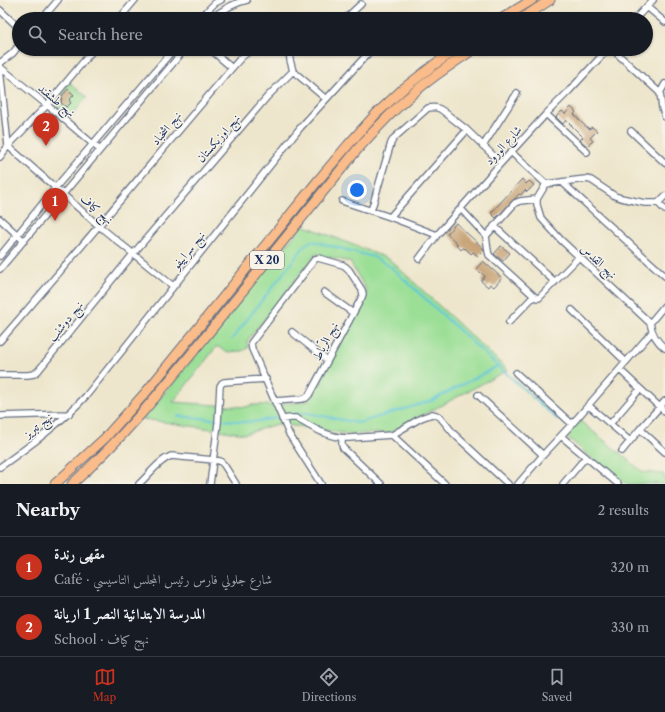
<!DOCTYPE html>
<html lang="en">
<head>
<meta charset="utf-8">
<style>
	:root { --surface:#171b24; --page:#20242c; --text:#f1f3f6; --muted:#9ea1a6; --line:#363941; --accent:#c8321e }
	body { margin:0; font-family:"Libre Caslon Text",Amiri,serif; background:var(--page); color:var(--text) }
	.you { position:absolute; left:357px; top:190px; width:14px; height:14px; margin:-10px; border:3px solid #fff; border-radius:50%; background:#1a73e8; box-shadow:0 0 0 6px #1a73e833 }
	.badge { display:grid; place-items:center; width:26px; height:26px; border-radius:50%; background:var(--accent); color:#fff; font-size:13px; font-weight:700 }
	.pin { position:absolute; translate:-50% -33px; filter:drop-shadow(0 1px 2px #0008) }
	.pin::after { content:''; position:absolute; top:21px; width:14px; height:12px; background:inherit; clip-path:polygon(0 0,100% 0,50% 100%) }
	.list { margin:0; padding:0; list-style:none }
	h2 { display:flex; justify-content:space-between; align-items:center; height:52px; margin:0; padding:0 16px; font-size:17px }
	h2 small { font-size:13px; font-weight:400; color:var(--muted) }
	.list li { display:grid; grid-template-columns:26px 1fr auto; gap:12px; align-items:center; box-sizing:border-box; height:60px; padding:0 16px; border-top:1px solid var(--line) }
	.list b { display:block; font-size:15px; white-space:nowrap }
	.list p { margin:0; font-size:13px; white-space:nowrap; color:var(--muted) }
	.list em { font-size:13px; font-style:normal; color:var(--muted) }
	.icon { flex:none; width:22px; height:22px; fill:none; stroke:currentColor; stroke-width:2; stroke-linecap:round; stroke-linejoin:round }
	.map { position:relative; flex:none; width:665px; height:484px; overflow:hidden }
	.search { position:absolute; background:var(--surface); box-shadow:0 1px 3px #0004; left:12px; right:12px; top:12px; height:44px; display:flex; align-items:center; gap:10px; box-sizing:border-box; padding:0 14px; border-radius:22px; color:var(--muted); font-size:15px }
	.sheet { height:172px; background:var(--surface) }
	nav { display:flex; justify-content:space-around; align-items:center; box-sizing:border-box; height:56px; border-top:1px solid var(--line); background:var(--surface); font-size:11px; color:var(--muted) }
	nav a { display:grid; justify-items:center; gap:2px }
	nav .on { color:var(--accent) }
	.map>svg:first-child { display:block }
	.green { fill:#9bdf96; stroke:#5b877a; fill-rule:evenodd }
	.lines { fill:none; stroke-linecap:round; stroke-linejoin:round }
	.stream { stroke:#5dc5d9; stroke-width:2 }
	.building { fill:#c49e70 }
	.minor-casing { stroke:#656f84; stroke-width:8 }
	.trunk-casing { stroke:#656f84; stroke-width:11 }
	.minor { stroke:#fff; stroke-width:5.5 }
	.trunk { stroke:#f9bc8a; stroke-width:9 }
	.labels { text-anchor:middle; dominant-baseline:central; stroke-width:3; stroke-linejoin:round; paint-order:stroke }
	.shield { fill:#f7f3e8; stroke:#5d6a87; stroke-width:1 }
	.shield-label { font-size:11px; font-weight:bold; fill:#1b2f5e }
	.street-label { font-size:12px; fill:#1b2f5e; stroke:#f7f3e8 }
</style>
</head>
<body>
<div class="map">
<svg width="665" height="484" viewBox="0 0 665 484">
	<rect width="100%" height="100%" fill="#f7f3e8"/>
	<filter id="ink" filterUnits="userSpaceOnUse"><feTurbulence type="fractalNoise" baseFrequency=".025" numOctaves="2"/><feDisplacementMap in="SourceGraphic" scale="8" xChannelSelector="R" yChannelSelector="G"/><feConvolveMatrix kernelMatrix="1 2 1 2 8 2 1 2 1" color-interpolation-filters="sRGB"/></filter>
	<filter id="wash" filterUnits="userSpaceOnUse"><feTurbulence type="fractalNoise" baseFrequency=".012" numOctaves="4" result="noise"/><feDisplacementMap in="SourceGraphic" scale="16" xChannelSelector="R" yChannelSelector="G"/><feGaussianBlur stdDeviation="0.9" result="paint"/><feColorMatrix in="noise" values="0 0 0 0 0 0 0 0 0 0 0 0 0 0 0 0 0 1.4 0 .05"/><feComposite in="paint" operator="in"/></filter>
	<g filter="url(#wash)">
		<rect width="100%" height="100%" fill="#eee6cc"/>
		<path class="green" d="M69 82 87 97 70 118 52 102Z
			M303 225 389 259 508 370 389 433 348 434 312 428 277 424 245 434 143 419ZM316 254 350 262 367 291 308 401 274 405H251L246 407 173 402 217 346 226 352 242 351 248 348 247 341Z
			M580 421 643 472 663 474 665 476V484H628L615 478 566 436Z"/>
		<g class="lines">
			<path class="stream" d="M232 339 306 244 311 241 316 242 374 257 391 267 498 366 558 420
				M290 415 305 413 313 414 358 423 431 401 498 366
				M178 416 245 422 259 421 280 417"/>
		</g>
		<g id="blocks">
			<path class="building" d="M68 89 74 95 69 100 71 103 66 107 61 103 62 96Z
				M571 107 576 112 574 114 581 122 589 129 592 127 597 131 590 138 593 141 587 146 580 140 583 137 566 120 563 124 556 117 562 111 565 114Z
				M522 179 526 184 529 181 534 185 527 192 525 190 521 195 519 194 496 218 491 213Z
				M456 223 483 248 484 250 478 256 473 252 471 254 465 248V249L463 248 461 250 456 244 457 243 447 234Z
				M501 246 510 253 503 261 494 254Z
				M483 261 502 278 494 287 490 284 488 287 481 281 485 276 476 269Z"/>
		</g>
	</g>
	<g filter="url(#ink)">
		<use href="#blocks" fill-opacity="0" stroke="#656f84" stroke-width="1"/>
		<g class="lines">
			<g class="minor-casing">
				<path id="minor" d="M647 7 665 22
					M0 10 19 28
					M42 19 58 0
					M119 19 135 0
					M199 19 215 3 221 0
					M211 19C222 10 233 3 247 0
					M345 19 361 4
					M635 19 653 0
					M210 49 232 68
					M289 49 290 60 293 71
					M612 49 660 93
					M0 63 13 53 19 45
					M0 67 47 105 100 150
					M0 69 8 146
					M293 71 326 99
					M665 84 660 93 662 108 665 117
					M546 114 587 152
					M631 131 665 163
					M8 146 99 226 173 286
					M483 146 517 93
					M511 152 546 184 577 180 586 179 591 180 615 196 621 198 645 203H658L665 196
					M0 157 8 146 47 105 94 49
					M562 182 665 276
					M546 184 537 199V205L541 218 561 240 650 323C652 334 656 341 665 348
					M342 201 390 217 437 235
					M658 203 665 210
					M461 209 486 236
					M371 211 391 143 394 138 428 108C434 107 438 107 443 111L467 130 501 163
					M390 217 467 130
					M0 219 24 241
					M494 226 555 282
					M486 236 488 251 489 255 534 296
					M486 236 515 203 520 201 537 199
					M0 256 56 187 174 49
					M419 259 437 235 501 163 546 114 569 91 608 49
					M0 269 185 49
					M324 292 353 313
					M572 310 626 362
					M509 322 534 296 537 298H539L579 257
					M650 323 665 305
					M292 332 327 360
					M0 341C79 251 155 158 232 68 239 60 245 52 255 49
					M620 370 665 412
					M516 373 572 424
					M0 375H28L34 374 38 371 133 254 267 97 293 71
					M478 395 543 455
					M275 401 302 399 306 398 309 395 362 297 363 294 362 290 349 270 346 267 343 265 318 258 315 259 251 343 252 349 289 434 321 484
					M588 405 630 441
					M0 416 69 414
					M282 419 291 418H296C313 428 329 438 349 438L392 435 421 418 432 414 436 415 440 417 454 434 508 484
					M610 424 640 389
					M640 429 665 452
					M392 435 445 484
					M561 436 618 484
					M342 438V445L343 448 381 484
					M622 451 640 429 665 401
					M0 467C31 445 61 423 86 396L300 128 372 49
					M139 484C149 475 158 461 171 456L214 460 220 461 224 465 236 484
					M210 484 218 423 220 386 222 383 224 382 266 379
					M518 484 543 455 572 424 652 332
					M563 484 586 457"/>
			</g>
			<g class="trunk-casing">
				<path id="trunk" d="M501 19 532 0
					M521 19 550 0
					M55 484 105 438 147 391 316 183 348 145 376 114 404 88 435 64 457 49
					M72 484C126 436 170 380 215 325 262 267 309 209 356 151 373 132 390 113 410 96 430 78 452 64 474 49"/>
			</g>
			<use href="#minor" class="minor"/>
			<use href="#trunk" class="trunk"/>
		</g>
	</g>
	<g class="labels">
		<rect class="shield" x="250" y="251" width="34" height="18" rx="3"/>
		<g class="shield-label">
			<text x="267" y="260">X 20</text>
		</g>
		<g class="street-label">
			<text transform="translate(57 100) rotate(40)">نهج طشقند</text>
			<text transform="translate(166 128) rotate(-50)">نهج اشخباد</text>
			<text transform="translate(218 138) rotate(-49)">نهج اوزبكستان</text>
			<text transform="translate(503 145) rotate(-48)">شارع الورود</text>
			<text transform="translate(97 209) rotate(41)">نهج كياف</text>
			<text transform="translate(188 250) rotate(-51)">نهج سراييفو</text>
			<text transform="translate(599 261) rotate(43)">نهج القدس</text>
			<text transform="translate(65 321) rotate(-51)">نهج دوشنب</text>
			<text transform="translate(325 341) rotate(-62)">نهج الرّباط</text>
			<text transform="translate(38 425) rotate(-38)">نهج تبريز</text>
		</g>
	</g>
</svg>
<div class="you"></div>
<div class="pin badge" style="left:55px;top:221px">1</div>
<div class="pin badge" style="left:46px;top:146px">2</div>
<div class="search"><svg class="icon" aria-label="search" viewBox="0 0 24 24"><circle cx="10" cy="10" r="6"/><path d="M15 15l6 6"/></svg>Search here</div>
</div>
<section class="sheet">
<h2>Nearby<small>2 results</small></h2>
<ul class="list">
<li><span class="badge">1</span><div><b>مقهى رندة</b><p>Café · شارع جلولي فارس رئيس المجلس التاسيسي</p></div><em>320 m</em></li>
<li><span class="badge">2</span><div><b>المدرسة الابتدائية النصر 1 اريانة</b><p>School · نهج كياف</p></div><em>330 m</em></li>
</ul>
</section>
<nav>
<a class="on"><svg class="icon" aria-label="map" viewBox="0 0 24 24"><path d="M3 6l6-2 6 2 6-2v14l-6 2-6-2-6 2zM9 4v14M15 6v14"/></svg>Map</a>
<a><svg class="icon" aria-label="directions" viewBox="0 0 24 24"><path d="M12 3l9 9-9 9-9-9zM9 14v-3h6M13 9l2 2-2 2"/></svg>Directions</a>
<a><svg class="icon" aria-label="saved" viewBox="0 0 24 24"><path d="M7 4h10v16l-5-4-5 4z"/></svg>Saved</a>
</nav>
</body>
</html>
